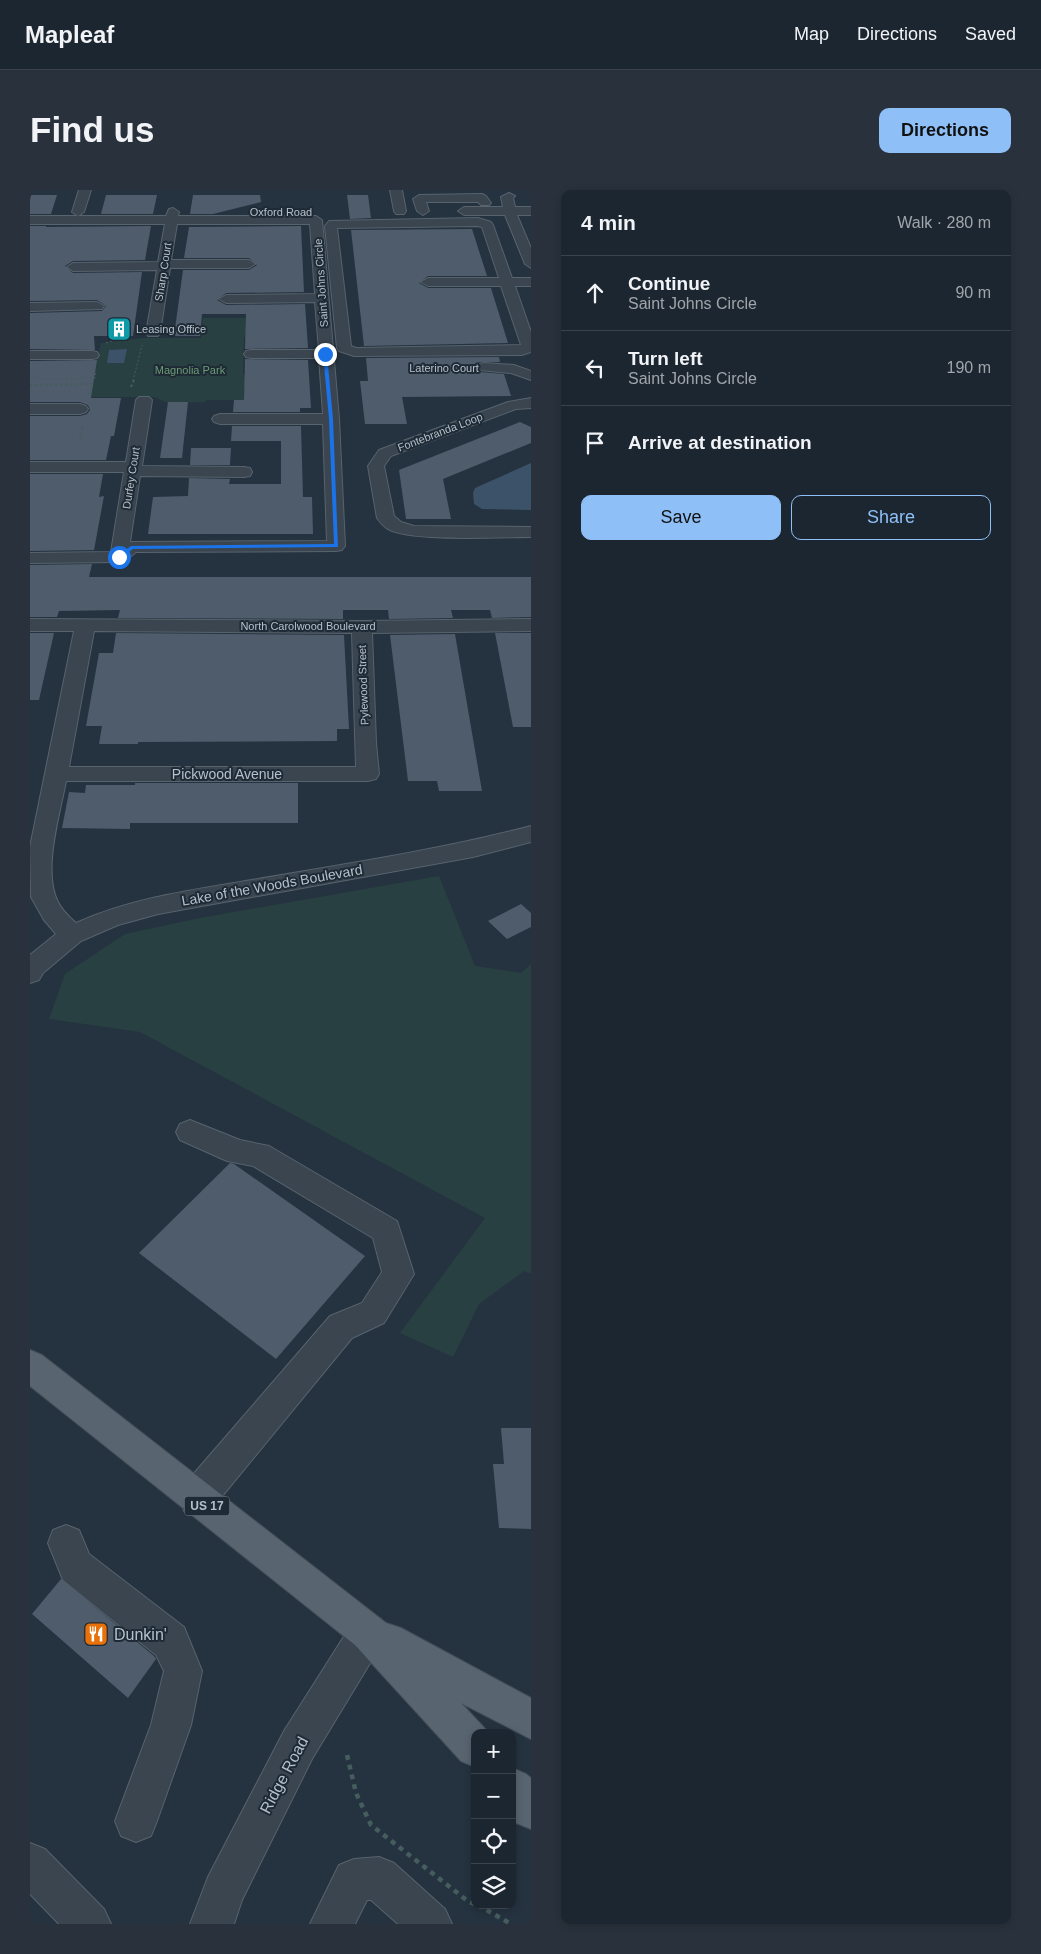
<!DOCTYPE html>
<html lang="en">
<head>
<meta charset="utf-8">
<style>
	:root { --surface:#1c2630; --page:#29323c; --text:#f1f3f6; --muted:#a0a5ab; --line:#3a434c; --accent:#8ebff7 }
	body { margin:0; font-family:Arial,sans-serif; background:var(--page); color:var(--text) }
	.controls { position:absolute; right:15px; bottom:15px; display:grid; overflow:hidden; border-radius:10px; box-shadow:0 2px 8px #0003 }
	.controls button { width:45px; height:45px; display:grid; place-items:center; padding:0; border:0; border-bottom:1px solid var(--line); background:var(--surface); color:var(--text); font:25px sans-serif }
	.stop { position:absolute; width:15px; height:15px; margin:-11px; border:4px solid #1a73e8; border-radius:50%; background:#fff }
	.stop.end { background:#1a73e8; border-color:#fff; box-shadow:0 1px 5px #0008 }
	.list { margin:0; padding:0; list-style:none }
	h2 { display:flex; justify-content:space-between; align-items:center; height:65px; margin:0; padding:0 20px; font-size:21px }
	h2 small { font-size:16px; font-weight:400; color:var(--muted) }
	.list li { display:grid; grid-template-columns:32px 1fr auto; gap:15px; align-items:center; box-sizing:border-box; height:75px; padding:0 20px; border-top:1px solid var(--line) }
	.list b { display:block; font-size:19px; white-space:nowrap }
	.list p { margin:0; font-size:16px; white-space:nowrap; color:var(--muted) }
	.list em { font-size:16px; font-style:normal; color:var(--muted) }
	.actions { display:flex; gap:10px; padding:15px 20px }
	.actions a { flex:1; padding:11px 0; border:1px solid var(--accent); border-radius:10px; text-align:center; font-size:18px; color:var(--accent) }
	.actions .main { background:var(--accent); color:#111 }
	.icon { flex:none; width:28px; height:28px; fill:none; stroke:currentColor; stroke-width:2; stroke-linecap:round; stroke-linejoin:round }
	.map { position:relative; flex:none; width:501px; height:1734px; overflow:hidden; border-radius:10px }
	header { display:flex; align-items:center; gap:30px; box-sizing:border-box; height:70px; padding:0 25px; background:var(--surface); border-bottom:1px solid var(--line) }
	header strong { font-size:24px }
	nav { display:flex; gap:28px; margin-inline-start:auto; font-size:18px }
	.intro { display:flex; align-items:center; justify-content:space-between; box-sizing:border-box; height:120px; padding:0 30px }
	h1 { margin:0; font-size:35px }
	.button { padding:12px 22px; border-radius:10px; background:var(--accent); color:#111; font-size:18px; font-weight:700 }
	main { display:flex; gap:30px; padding:0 30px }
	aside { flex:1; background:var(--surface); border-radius:10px; box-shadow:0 2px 8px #0003 }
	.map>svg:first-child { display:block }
	.green { fill:#284041 }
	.water { fill:#3b5269 }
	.building { fill:#4f5c6b }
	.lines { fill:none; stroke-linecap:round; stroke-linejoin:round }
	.minor-casing { stroke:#57636d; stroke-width:2 }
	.major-casing { stroke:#434e59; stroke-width:2 }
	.path-far2 { stroke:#465d5e; stroke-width:1; stroke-dasharray:2 2; stroke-linecap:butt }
	.path-far1 { stroke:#465d5e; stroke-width:2; stroke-dasharray:2.5 2.5; stroke-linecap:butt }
	.path { stroke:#465d5e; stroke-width:4.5; stroke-dasharray:5 5; stroke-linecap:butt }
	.minor { fill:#3a4550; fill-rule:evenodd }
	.major { fill:#586470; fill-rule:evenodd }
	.route { fill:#1a73e8 }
	.labels { text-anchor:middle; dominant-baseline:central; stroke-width:4; stroke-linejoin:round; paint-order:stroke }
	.far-street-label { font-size:11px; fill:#b6c0ca; stroke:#1e2a35 }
	.far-poi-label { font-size:11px; fill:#b6c0ca; stroke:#1e2a35; text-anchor:start }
	.far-park-label { font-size:11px; fill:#6d9b74; stroke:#1e2a35 }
	.shield { fill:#1e2a35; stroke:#88939d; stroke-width:1 }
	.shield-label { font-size:12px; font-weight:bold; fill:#b6c0ca }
	.street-label { font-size:14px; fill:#b6c0ca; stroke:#1e2a35 }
	.near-poi-label { font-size:16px; fill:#b6c0ca; stroke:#1e2a35; text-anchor:start }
	.near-street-label { font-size:16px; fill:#b6c0ca; stroke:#1e2a35 }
</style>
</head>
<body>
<header>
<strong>Mapleaf</strong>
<nav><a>Map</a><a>Directions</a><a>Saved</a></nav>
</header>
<div class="intro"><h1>Find us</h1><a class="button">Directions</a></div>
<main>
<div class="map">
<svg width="501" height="1734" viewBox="0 0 501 1734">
	<rect width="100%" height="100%" fill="#253340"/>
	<path class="green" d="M173 128H253V147H214L213 185H246V210H176L175 212 138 213 124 207H57L71 153 113 148H171Z
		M409 686 445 776 491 783 501 774V1084L494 1081 449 1114 423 1167 370 1143 455 1028 110 842 19 829 35 784 95 744 175 727Z"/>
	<path class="water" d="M97 159 94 173H77L79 160Z
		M501 273V320L452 319 444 314 443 303 445 298Z"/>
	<path class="building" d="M0 5H27L21 24H0Z
		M76 5H127L123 24H71Z
		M163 5H230L231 12 183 24H160Z
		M317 5H338L341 28 320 29Z
		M0 36H16V37L121 36 115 70 43 71 35 76 43 83 112 82 103 146H64L65 160 0 159V123L72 121 76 116 67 110 0 111Z
		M271 36 274 102 196 103 187 110 196 115 275 114 278 158 215 159 216 124H172L170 146H144L153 80H219L227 75 219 68H154L159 37Z
		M442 39 457 86H398L389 93 398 98H461L478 153 334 156 321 40Z
		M469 167 470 172H449L445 178 449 182 474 184 481 206 372 207 377 234H335L330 191H338L336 168Z
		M215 169 278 170 281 218H270V222H203L204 210H214Z
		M67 170 61 208H91L84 246H81L76 270H0V226H50L57 224 60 220 58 215 50 212H0V171Z
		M138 212H158L152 268H130Z
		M490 232 501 237V253L413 289 421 329H376L369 280Z
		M202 236H271L273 307H282L283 344H118L123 307 158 306 159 288 200 289 199 294H251V251H201Z
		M161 258H201L200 275H160Z
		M0 284H73L69 307 74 306 64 360 0 361Z
		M62 374 59 387H501V427L462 428 460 420H421L423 428 359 429 358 420H313V429L88 428 90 420 29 421 27 427H0V375Z
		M0 443H24L9 510H0Z
		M86 443 314 445 319 539H307V551L108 552V554H69L72 536H56L69 463H83Z
		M465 443H501V537H483Z
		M425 444 452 601H409L407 591H378L360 445Z
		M105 593H268V633H100V639L32 638 39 602 55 603 56 595H105Z
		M491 714 501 723V737L477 749 458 731Z
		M200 973 204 974 335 1066 246 1169 109 1063Z
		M471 1238H501V1339L469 1338 463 1274H474Z
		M31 1389 124 1466 126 1469 98 1508 2 1424Z"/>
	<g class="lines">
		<g class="minor-casing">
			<path id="minor" d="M49 0H61L54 22 48 26 42 22Z
				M360 0H372L376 21 374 24H366L364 21Z
				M479 3 485 6 483 8 485 17H501V25H487L501 58V78L495 74 475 25H434L428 21 434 17H473L471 7Z
				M452 4 456 6 461 13 459 15H451L448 12H396L399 21 393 25 387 21 383 9 389 5Z
				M143 18 149 22 148 26H286L292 30 309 229 315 356 312 360 306 361 106 362 95 371 89 372 0 373V363L81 362 94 282H0V272H96L106 210 109 207H119L122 210 112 276 214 277 220 278 222 282 220 286 214 287 110 286 100 352 297 351 293 234H190L184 232 182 229 184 226 190 224H293L289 168H221L216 167 214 164 216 161 221 160H289L285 112 196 113 189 109 196 105 285 104 280 34H147L141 70H219L225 74 219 78H140L130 143 128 146H118L116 143 127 80 43 81 37 77 43 73 128 72 135 34H0V26H136L139 19Z
				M448 28 461 32 463 35 482 88H501V96H485L501 142V162L492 165 324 166 309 161 307 158 295 36 299 31ZM447 36 452 37 469 88H398L391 92 398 96H471L491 155 326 158 321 156 307 38Z
				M67 112 74 116 72 119 0 121V113Z
				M0 161H62L67 162 69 165 67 168 62 169H0Z
				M454 173 484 175 501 181V190L481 183 449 180 447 177 449 174Z
				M501 208V218L486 219 361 266 354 276 364 326 371 332 384 336 501 337V347C472 347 379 352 358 339 354 337 350 332 347 328L338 276 349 260 478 212Z
				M0 214H50L56 216 58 219 56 222 50 224H0Z
				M0 429 332 431 501 429V441L342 443 346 553 349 584 346 589 338 591H36C30 624 12 681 28 712 32 720 39 727 46 733 101 708 162 700 222 690 315 674 409 660 501 636V652L443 667 128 724 88 735 51 751 13 783 9 790 0 793V765L26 744 14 730 1 707 0 657 44 441H0ZM64 441 322 443 326 577H39Z
				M160 930 210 950 239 956 367 1031 384 1084 354 1133 322 1148 180 1321 167 1326 154 1321 149 1308 154 1295 300 1126 332 1113 352 1082 343 1048 223 976 197 971 150 950 146 942 150 934Z
				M36 1335 49 1340 59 1364 154 1437 172 1481 161 1535 127 1631 121 1646 106 1652 91 1646 85 1631 121 1535 134 1481 126 1465 33 1390 18 1353 23 1340Z
				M338 1423 351 1429 357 1442 351 1455 282 1569 212 1710 204 1734H160L178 1687 254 1541 325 1429Z
				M0 1653 15 1659 74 1719 81 1734H29L0 1704Z
				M349 1667 364 1673 415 1719 422 1734H368L341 1710H337L325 1734H280L309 1675 324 1669Z"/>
		</g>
		<g class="major-casing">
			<path id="major" d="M0 1160 12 1165 356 1433 371 1438 501 1508V1549L431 1513 459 1543H445V1577L431 1571 325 1455 0 1196Z
				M482 1578 496 1584 501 1588V1639L486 1633 482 1628Z"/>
		</g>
		<path class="path-far2" d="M76 153 97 147
			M0 188H65L66 181
			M103 191 112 155"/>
		<path class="path-far1" d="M0 195 62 194 60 205
			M101 197 104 190
			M50 249 53 235"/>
		<path class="path" d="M317 1565 326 1603 341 1635 439 1712 445 1714
			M448 1715 481 1734"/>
		<use href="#minor" class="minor"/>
		<use href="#major" class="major"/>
	</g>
	<path class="route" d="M295 163 297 164 303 229 308 357 103 359 91 368H87V366L101 356 304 354 299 229 293 164Z"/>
	<defs>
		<g id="building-square" transform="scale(1.25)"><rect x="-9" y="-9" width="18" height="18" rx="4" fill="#0f9aa8" stroke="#1e2a35"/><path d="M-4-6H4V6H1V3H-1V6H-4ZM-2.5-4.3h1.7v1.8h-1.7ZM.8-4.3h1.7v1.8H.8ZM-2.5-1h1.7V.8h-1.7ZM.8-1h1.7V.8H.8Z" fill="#fff"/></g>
		<g id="restaurant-square" transform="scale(1.25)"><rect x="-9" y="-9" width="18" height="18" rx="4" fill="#e8710a" stroke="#1e2a35"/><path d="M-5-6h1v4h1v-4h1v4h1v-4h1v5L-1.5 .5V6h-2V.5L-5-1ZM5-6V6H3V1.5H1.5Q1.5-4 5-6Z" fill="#fff"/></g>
	</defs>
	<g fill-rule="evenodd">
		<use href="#building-square" x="89" y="139"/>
		<use href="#restaurant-square" x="66" y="1444"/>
	</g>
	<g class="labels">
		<g class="far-street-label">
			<text x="251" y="22">Oxford Road</text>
			<text transform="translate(133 82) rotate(-81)">Sharp Court</text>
			<text transform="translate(291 93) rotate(-94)">Saint Johns Circle</text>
			<text x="414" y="178">Laterino Court</text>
			<text transform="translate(410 242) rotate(-21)">Fontebranda Loop</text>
			<text transform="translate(101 288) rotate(-81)">Durfey Court</text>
			<text x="278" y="436">North Carolwood Boulevard</text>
			<text transform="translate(333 495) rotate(-92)">Pylewood Street</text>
		</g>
		<g class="far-poi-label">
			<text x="106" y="139">Leasing Office</text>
		</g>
		<g class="far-park-label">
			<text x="160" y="180">Magnolia Park</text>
		</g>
		<rect class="shield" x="154.5" y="1306.5" width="45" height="19" rx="4"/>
		<g class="shield-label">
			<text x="177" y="1316">US 17</text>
		</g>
		<g class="street-label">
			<text x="197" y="584">Pickwood Avenue</text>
			<text transform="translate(242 695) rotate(-10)">Lake of the Woods Boulevard</text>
		</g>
		<g class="near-poi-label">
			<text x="84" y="1444">Dunkin'</text>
		</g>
		<g class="near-street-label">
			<text transform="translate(254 1585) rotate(-62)">Ridge Road</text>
		</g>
	</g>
</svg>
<div class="controls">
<button>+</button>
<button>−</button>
<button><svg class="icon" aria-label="locate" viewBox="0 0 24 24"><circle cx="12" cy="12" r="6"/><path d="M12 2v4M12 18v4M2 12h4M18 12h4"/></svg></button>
<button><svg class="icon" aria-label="layers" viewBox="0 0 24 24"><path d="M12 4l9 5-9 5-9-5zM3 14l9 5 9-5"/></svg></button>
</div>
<div class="stop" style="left:89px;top:367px"></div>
<div class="stop end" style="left:295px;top:164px"></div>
</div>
<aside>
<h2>4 min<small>Walk · 280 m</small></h2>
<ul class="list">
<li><svg class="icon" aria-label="ahead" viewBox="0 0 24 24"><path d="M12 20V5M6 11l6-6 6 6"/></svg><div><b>Continue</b><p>Saint Johns Circle</p></div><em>90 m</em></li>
<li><svg class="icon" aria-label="left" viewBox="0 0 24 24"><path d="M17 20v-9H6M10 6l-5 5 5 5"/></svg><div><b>Turn left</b><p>Saint Johns Circle</p></div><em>190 m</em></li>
<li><svg class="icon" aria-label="arrive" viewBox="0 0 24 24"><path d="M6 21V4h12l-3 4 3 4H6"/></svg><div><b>Arrive at destination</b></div></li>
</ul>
<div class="actions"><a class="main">Save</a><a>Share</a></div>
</aside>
</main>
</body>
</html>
